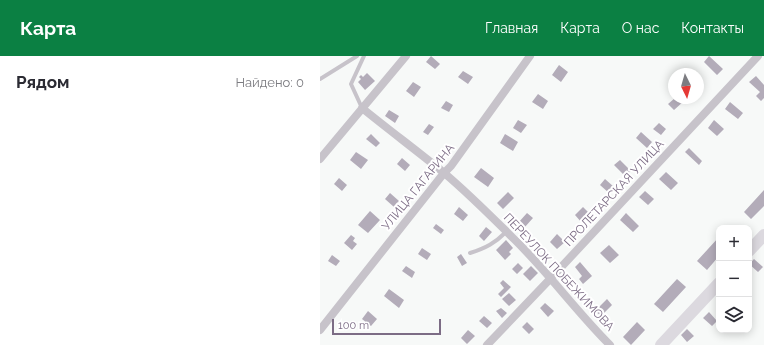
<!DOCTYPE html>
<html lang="ru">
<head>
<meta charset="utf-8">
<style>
	:root { --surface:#fff; --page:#f7f7f7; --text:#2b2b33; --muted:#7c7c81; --line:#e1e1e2; --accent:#0b8043 }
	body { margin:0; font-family:Raleway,sans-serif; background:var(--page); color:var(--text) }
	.controls { position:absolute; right:12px; bottom:12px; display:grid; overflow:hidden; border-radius:8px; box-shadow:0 2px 10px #0003 }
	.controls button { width:36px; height:36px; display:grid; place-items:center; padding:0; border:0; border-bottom:1px solid var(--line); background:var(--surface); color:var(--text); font:20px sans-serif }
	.compass { position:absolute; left:348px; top:12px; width:36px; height:36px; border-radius:50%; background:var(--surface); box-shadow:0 2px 10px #0003; rotate:175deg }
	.scale { position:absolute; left:12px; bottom:10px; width:109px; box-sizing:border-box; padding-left:4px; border:2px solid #7c6c85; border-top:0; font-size:11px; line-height:14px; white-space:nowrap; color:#7c6c85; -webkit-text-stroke:3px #fff; paint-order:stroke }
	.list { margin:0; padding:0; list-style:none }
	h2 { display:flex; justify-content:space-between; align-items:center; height:52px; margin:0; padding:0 16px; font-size:17px }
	h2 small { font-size:13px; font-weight:400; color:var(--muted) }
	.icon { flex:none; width:22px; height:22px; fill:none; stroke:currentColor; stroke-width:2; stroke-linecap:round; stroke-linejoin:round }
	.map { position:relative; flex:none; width:444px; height:289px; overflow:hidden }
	header { display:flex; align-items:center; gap:24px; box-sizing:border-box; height:56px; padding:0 20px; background:var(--accent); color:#fff }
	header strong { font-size:19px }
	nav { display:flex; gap:22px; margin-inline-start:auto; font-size:14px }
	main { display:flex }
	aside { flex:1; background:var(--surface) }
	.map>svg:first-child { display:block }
	.building { fill:#b3acb9 }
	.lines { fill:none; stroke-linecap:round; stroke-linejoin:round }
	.lane { stroke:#c7c3ca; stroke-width:4 }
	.street { stroke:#c7c3ca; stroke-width:8 }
	.primary { stroke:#dcd9df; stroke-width:12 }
	.labels { text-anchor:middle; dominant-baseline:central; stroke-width:4; stroke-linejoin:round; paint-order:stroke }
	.street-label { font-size:12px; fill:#7c6c85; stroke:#fff }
</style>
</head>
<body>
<header>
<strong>Карта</strong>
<nav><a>Главная</a><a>Карта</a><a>О нас</a><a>Контакты</a></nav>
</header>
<main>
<aside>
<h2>Рядом<small>Найдено: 0</small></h2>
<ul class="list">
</ul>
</aside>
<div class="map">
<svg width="444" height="289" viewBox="0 0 444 289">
	<rect width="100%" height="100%" fill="#f7f9f8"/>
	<path class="building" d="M111 0 120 8 115 13 106 6Z
		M389 0 403 13 397 19 384 6Z
		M239 9 248 16 241 26 232 19Z
		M143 15 153 21 148 28 138 21Z
		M47 17 55 25 45 34 38 26 41 23 39 21 41 19 43 21Z
		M436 20 444 29V42L441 45 436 40 440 36 429 26Z
		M93 26 101 31 94 41 86 35Z
		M218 38 228 45 223 53 212 46Z
		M355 42H361L364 45 354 54 348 48Z
		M126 45 133 49 129 56 121 52Z
		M410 46 423 57 418 63 405 53Z
		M69 54 79 60 75 67 65 60Z
		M198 64 207 69 201 77 193 72Z
		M394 64 404 73 397 80 388 72Z
		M339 67 346 73 341 79 333 73Z
		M109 68 114 71 108 79 103 76Z
		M321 76 332 86 327 92 316 82Z
		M51 78 60 87 56 91 46 83Z
		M185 78 198 86 193 95 180 87Z
		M369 92 382 105 379 109 365 96Z
		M36 96 48 104 41 113 30 104Z
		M82 102 90 109 85 115 77 108Z
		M300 104 311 115 305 120 294 109Z
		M161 112 174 122 168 131 154 121Z
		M346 116 358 127 351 134 339 123Z
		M19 122 27 129 22 135 14 128Z
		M285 123 294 131 289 137 280 129Z
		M444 134V150L431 163 424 156Z
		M325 135 334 143 328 149 319 141Z
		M188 136 194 142 183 153 177 147Z
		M70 137 79 145 74 151 65 143Z
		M139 151 148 159 143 165 134 158Z
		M263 151 271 159 262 167 255 159Z
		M50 155 60 164 48 177 38 169Z
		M207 157 213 162 204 172 198 167Z
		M306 157 319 170 313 176 300 164Z
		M116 168 124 174 121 178 113 172Z
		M166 171 172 176 164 185 159 180Z
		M237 178 245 186 237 193 230 186Z
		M31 179 35 182 33 185 37 188 32 194 24 187Z
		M399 181V200L387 214 377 205Z
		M186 184 193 192 189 196 191 198 185 204 176 194Z
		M289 189 299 199 290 207 280 197Z
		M102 192 111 198 107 204 98 198Z
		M141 198 147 207 142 210 137 201Z
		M12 199 20 205 16 210 8 205Z
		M434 203 443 211 438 216 429 208Z
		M260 206 272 220 263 228 259 223 262 220 255 211Z
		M198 207 203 212 197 218 192 213Z
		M86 210 95 216 92 222 82 215Z
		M211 210 218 217 210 225 203 218Z
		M357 223 366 231 343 256 334 248Z
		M183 224 191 231 181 241 178 238 184 232 180 227Z
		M69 233 84 244 79 252 64 240Z
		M189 237 196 244 189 250 182 243Z
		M287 243 292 249 281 260 275 255Z
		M225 247 234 255 228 261 220 252Z
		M181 252 187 257 182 262 176 255Z
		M48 255 57 263 51 270 42 263Z
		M389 256 397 265 392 270 383 262Z
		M164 260 172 267 167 272 159 265Z
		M207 266 214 273 209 278 202 271Z
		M317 266 325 274 311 289 303 281Z
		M367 273 374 280 367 286 361 279Z
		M148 274 155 280 147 288 141 282Z"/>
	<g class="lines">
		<path class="lane" d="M0 23 37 0
			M42 52 31 28 44 0
			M150 197C166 192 175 187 186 176"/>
		<path class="street" d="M42 52C69 74 96 94 123 116 148 137 171 160 194 183 228 216 256 255 290 289
			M0 103 86 0
			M0 274 124 117 131 110 210 0
			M167 289 231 222 438 0"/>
		<path class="primary" d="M429 195 444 179
			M341 289 399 227"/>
	</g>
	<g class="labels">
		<g class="street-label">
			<text transform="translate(98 131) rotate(-51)">УЛИЦА ГАГАРИНА</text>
			<text transform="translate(294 137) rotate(-47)">ПРОЛЕТАРСКАЯ УЛИЦА</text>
			<text transform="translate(239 216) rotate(47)">ПЕРЕУЛОК ПОБЕЖИМОВА</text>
		</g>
	</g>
</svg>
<div class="controls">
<button>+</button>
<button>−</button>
<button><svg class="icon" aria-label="layers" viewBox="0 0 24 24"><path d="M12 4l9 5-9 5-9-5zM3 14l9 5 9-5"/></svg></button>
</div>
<svg class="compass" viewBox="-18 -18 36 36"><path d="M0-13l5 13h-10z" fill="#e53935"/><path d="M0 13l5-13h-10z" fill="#7c7c81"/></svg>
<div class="scale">100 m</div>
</div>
</main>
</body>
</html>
